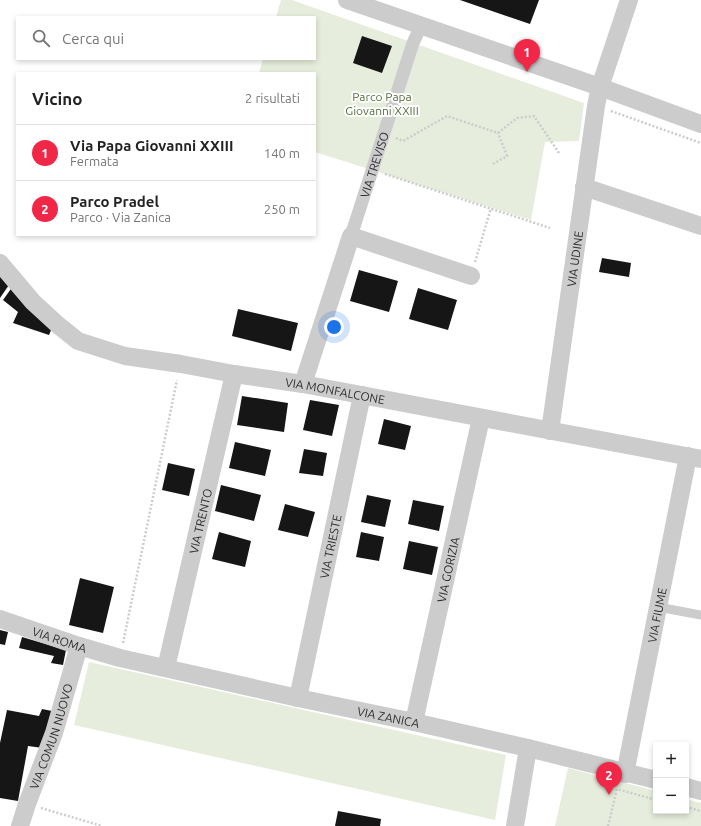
<!DOCTYPE html>
<html lang="it">
<head>
<meta charset="utf-8">
<style>
	:root { --surface:#fff; --page:#f2f2f2; --text:#222; --muted:#767676; --line:#e0e0e0; --accent:#f02746 }
	body { margin:0; font-family:Ubuntu,sans-serif; background:var(--page); color:var(--text) }
	.controls { position:absolute; right:12px; bottom:12px; display:grid; overflow:hidden; border-radius:0px; box-shadow:0 2px 6px #0003 }
	.controls button { width:36px; height:36px; display:grid; place-items:center; padding:0; border:0; border-bottom:1px solid var(--line); background:var(--surface); color:var(--text); font:20px sans-serif }
	.you { position:absolute; left:334px; top:327px; width:14px; height:14px; margin:-10px; border:3px solid #fff; border-radius:50%; background:#1a73e8; box-shadow:0 0 0 6px #1a73e833 }
	.badge { display:grid; place-items:center; width:26px; height:26px; border-radius:50%; background:var(--accent); color:#fff; font-size:13px; font-weight:700 }
	.pin { position:absolute; translate:-50% -33px; filter:drop-shadow(0 1px 2px #0008) }
	.pin::after { content:''; position:absolute; top:21px; width:14px; height:12px; background:inherit; clip-path:polygon(0 0,100% 0,50% 100%) }
	.list { margin:0; padding:0; list-style:none }
	h2 { display:flex; justify-content:space-between; align-items:center; height:52px; margin:0; padding:0 16px; font-size:17px }
	h2 small { font-size:13px; font-weight:400; color:var(--muted) }
	.list li { display:grid; grid-template-columns:26px 1fr auto; gap:12px; align-items:center; box-sizing:border-box; height:56px; padding:0 16px; border-top:1px solid var(--line) }
	.list b { display:block; font-size:15px; white-space:nowrap }
	.list p { margin:0; font-size:13px; white-space:nowrap; color:var(--muted) }
	.list em { font-size:13px; font-style:normal; color:var(--muted) }
	.icon { flex:none; width:22px; height:22px; fill:none; stroke:currentColor; stroke-width:2; stroke-linecap:round; stroke-linejoin:round }
	.map { position:relative; flex:none; width:701px; height:826px; overflow:hidden }
	.search { position:absolute; background:var(--surface); box-shadow:0 2px 6px #0003; left:16px; top:16px; width:300px; height:44px; display:flex; align-items:center; gap:10px; box-sizing:border-box; padding:0 14px; border-radius:0px; color:var(--muted); font-size:15px }
	.panel { position:absolute; background:var(--surface); box-shadow:0 2px 6px #0003; left:16px; top:72px; width:300px; height:164px; border-radius:0px }
	.map>svg:first-child { display:block }
	.green { fill:#e7eddc }
	.building { fill:#161616 }
	.lines { fill:none; stroke-linecap:round; stroke-linejoin:round }
	.path { stroke:#ccc; stroke-width:2.5; stroke-dasharray:2 2; stroke-linecap:butt }
	.service { stroke:#ccc; stroke-width:9 }
	.pedestrian { stroke:#ccc; stroke-width:13 }
	.minor { stroke:#ccc; stroke-width:18 }
	.labels { text-anchor:middle; dominant-baseline:central; stroke-width:4; stroke-linejoin:round; paint-order:stroke }
	.park-label { font-size:12px; fill:#566e39; stroke:#fff }
	.street-label { font-size:12px; fill:#2f2f2f; stroke:#fff }
</style>
</head>
<body>
<div class="map">
<svg width="701" height="826" viewBox="0 0 701 826">
	<rect width="100%" height="100%" fill="#fff"/>
	<path class="green" d="M281 0H292L584 103 579 141 545 142 531 220 315 152V73H259L263 59H315V17H276Z
		M89 662 506 755 495 820 74 725Z
		M568 768 656 791V811H686V799L701 803V826H555Z"/>
	<path class="building" d="M460 0H539L530 24Z
		M362 36 392 46 382 73 353 63Z
		M602 258 631 263 629 277 599 272Z
		M359 270 398 281 389 312 350 301Z
		M0 271 11 282 0 298Z
		M13 286 52 328 49 335 13 323 18 312 3 300Z
		M418 288 457 300 448 330 409 319Z
		M238 309 298 323 291 351 232 336Z
		M242 396 288 403 284 432 237 425Z
		M310 400 339 405 332 436 303 430Z
		M384 419 411 426 405 450 378 444Z
		M235 442 271 450 265 476 229 468Z
		M304 449 327 453 323 476 299 473Z
		M168 463 195 469 189 496 162 490Z
		M221 485 261 495 254 521 215 511Z
		M367 495 391 500 385 527 361 522Z
		M413 500 444 506 439 531 408 524Z
		M285 504 315 512 308 537 278 530Z
		M219 532 251 541 245 567 212 559Z
		M361 532 384 537 379 561 356 557Z
		M409 541 438 547 432 575 403 569Z
		M80 578 114 587 103 633 69 625Z
		M0 630 8 632 5 645 0 644Z
		M22 637 66 650 63 665 51 663 54 656 19 648Z
		M42 709 52 711 43 748 28 746 18 801 0 798V743L7 710 39 716Z
		M338 811 381 819 380 826H335Z"/>
	<g class="lines">
		<path class="path" d="M611 111 701 143
			M396 138 403 141 447 116 498 133 517 118 534 116 559 153
			M493 164 507 156 498 133
			M385 174 550 228
			M475 262 491 208
			M123 643 177 380
			M686 807 701 811
			M41 808 102 826
			M608 826 617 789 656 800"/>
		<path class="service" d="M658 607 701 615"/>
		<path class="pedestrian" id="s1" d="M351 236 413 43 421 26"/>
		<g class="minor">
			<path d="M347 0 600 87 701 124"/>
			<path d="M584 187 701 226"/>
			<path id="s2" d="M0 263 33 302 58 325 78 341 125 356 181 364 234 374 303 384 701 459"/>
			<path d="M303 384 351 236 471 276"/>
			<path id="s3" d="M550 431 596 106 600 87 629 0"/>
			<path id="s4" d="M0 619 79 646 120 658 298 698 414 722 528 748 656 780"/>
			<path id="s5" d="M166 668 234 374"/>
			<path id="s6" d="M298 698 362 395"/>
			<path id="s7" d="M414 722 481 418"/>
			<path id="s8" d="M625 774 688 456"/>
			<path d="M686 787 701 791"/>
			<path id="s9" d="M20 826 27 804 54 733 79 646"/>
			<path d="M515 826 528 748"/>
		</g>
	</g>
	<g class="labels">
		<g class="park-label">
			<text x="382" y="96">Parco Papa<tspan x="382" dy="14">Giovanni XXIII</tspan></text>
		</g>
		<g class="street-label">
			<text stroke="none"><textPath href="#s1" startOffset="75">VIA TREVISO</textPath></text>
			<text stroke="none"><textPath href="#s3" startOffset="174">VIA UDINE</textPath></text>
			<text stroke="none"><textPath href="#s2" startOffset="373">VIA MONFALCONE</textPath></text>
			<text stroke="none"><textPath href="#s5" startOffset="151">VIA TRENTO</textPath></text>
			<text stroke="none"><textPath href="#s6" startOffset="155">VIA TRIESTE</textPath></text>
			<text stroke="none"><textPath href="#s7" startOffset="156">VIA GORIZIA</textPath></text>
			<text stroke="none"><textPath href="#s8" startOffset="162">VIA FIUME</textPath></text>
			<text stroke="none"><textPath href="#s4" startOffset="63">VIA ROMA</textPath></text>
			<text stroke="none"><textPath href="#s4" startOffset="401">VIA ZANICA</textPath></text>
			<text stroke="none"><textPath href="#s9" startOffset="95">VIA COMUN NUOVO</textPath></text>
		</g>
	</g>
</svg>
<div class="controls">
<button>+</button>
<button>−</button>
</div>
<div class="you"></div>
<div class="pin badge" style="left:527px;top:72px">1</div>
<div class="pin badge" style="left:609px;top:795px">2</div>
<div class="search"><svg class="icon" aria-label="search" viewBox="0 0 24 24"><circle cx="10" cy="10" r="6"/><path d="M15 15l6 6"/></svg>Cerca qui</div>
<section class="panel">
<h2>Vicino<small>2 risultati</small></h2>
<ul class="list">
<li><span class="badge">1</span><div><b>Via Papa Giovanni XXIII</b><p>Fermata</p></div><em>140 m</em></li>
<li><span class="badge">2</span><div><b>Parco Pradel</b><p>Parco · Via Zanica</p></div><em>250 m</em></li>
</ul>
</section>
</div>
</body>
</html>
